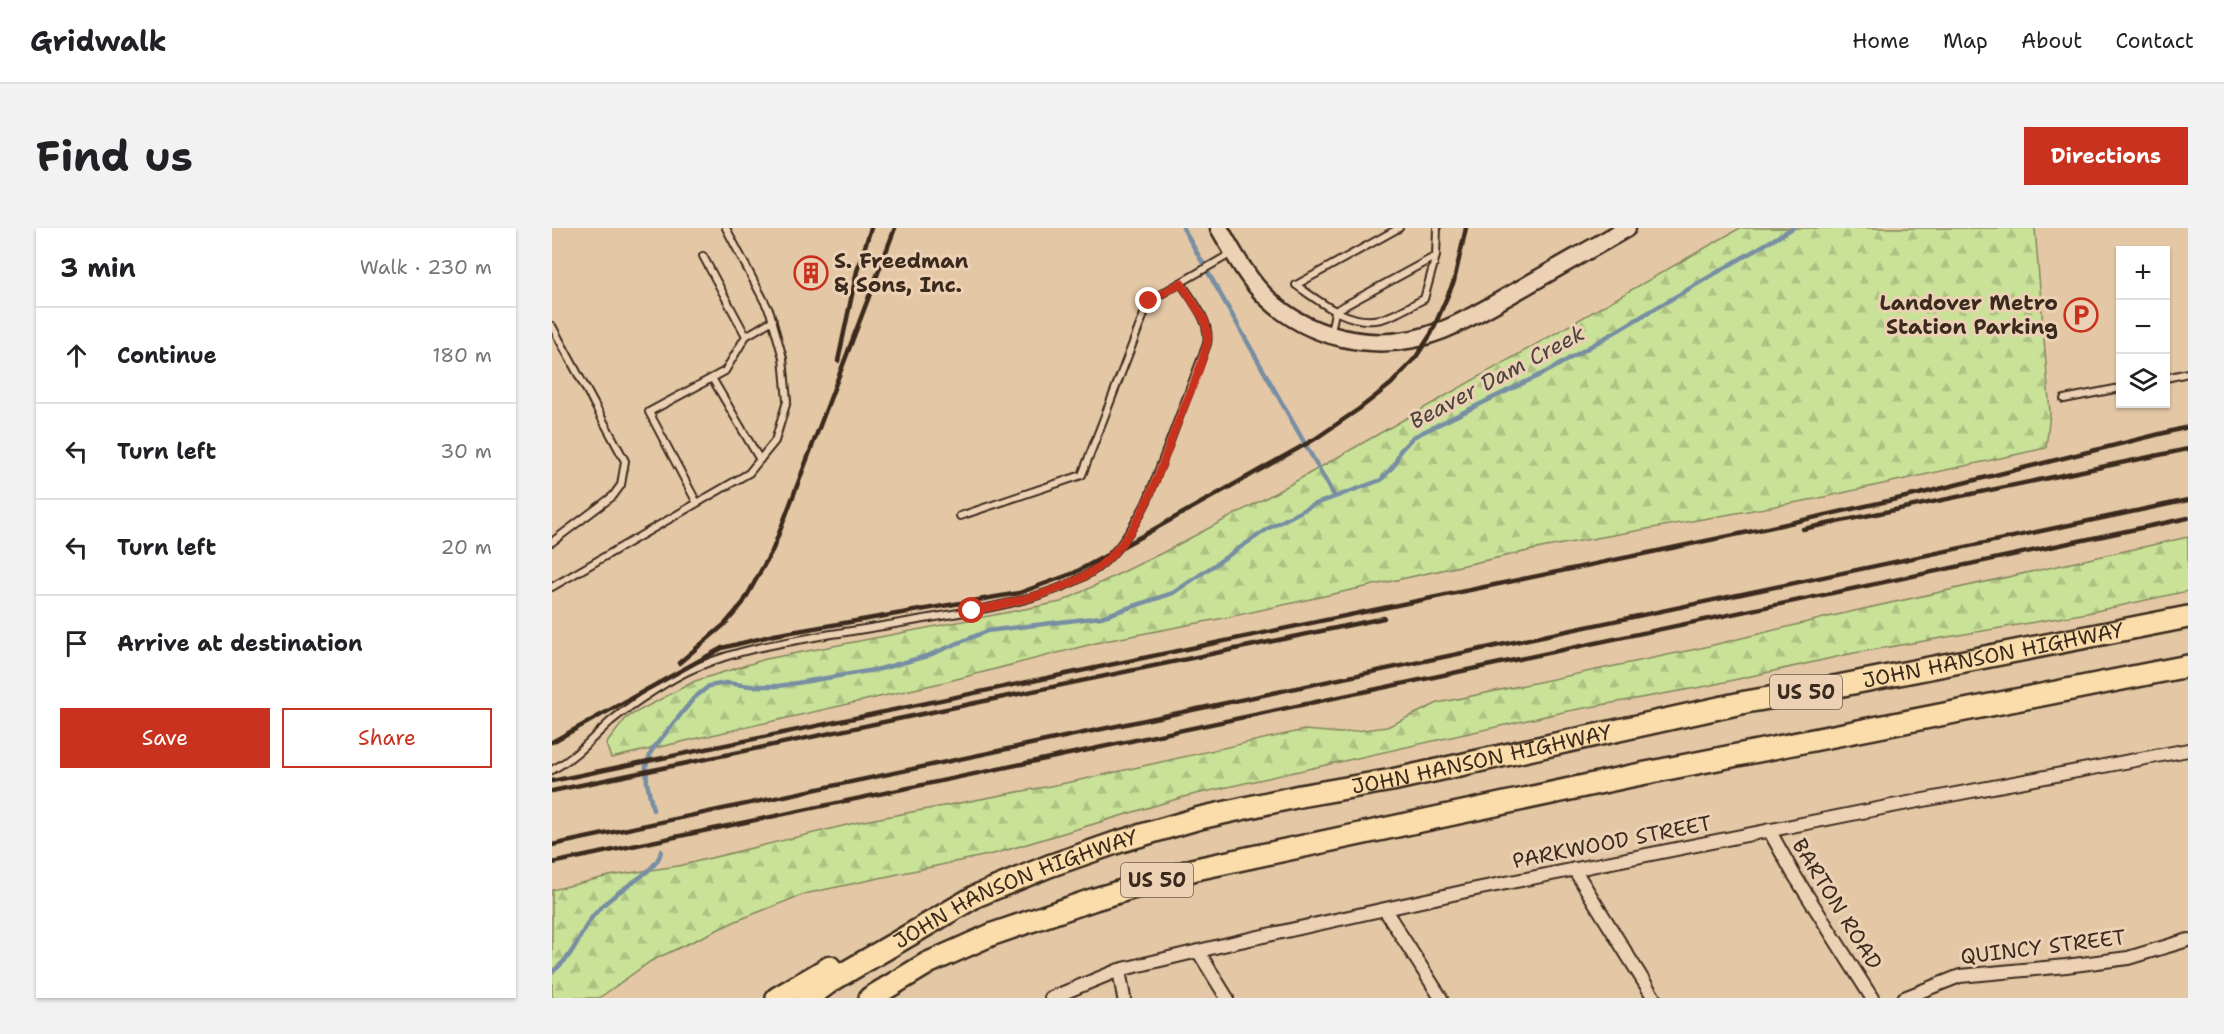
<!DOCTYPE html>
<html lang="en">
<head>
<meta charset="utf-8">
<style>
	:root { --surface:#fff; --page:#f2f2f2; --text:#202124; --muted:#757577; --line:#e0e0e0; --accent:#c8321e }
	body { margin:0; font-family:"Shantell Sans",sans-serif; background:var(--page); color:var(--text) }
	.controls { position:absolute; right:18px; top:18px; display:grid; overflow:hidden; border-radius:0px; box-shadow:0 2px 4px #0004 }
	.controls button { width:54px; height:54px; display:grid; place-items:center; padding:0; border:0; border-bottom:2px solid var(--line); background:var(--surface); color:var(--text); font:30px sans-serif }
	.stop { position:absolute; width:18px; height:18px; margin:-14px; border:4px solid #c8321e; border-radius:50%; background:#fff }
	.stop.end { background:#c8321e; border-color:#fff; box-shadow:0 2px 6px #0008 }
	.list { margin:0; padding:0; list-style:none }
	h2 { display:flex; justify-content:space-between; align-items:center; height:78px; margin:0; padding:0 24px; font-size:26px }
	h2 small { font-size:20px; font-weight:400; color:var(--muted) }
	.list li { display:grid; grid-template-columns:39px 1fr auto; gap:18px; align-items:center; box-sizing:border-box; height:96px; padding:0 24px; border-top:2px solid var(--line) }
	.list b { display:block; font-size:22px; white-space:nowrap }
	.list em { font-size:20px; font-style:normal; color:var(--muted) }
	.actions { display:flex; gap:12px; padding:18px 24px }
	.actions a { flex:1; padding:14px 0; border:2px solid var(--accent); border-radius:0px; text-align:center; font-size:21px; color:var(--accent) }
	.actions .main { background:var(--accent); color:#fff }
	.icon { flex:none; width:33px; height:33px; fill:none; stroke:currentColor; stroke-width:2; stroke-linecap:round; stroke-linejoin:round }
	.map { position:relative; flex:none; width:1636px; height:770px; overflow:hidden; border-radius:0px }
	header { display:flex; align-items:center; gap:36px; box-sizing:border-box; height:84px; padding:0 30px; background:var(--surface); border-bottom:2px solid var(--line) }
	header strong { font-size:28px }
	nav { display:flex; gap:33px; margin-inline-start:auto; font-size:21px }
	.intro { display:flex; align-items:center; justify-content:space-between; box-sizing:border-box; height:144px; padding:0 36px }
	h1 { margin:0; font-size:42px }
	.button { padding:15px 27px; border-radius:0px; background:var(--accent); color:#fff; font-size:21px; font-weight:700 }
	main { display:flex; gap:36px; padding:0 36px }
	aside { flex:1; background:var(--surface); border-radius:0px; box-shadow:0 2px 4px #0004 }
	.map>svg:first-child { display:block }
	.forest { fill:url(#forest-firs); stroke:#82865b; stroke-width:1.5 }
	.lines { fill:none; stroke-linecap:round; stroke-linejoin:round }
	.stream { stroke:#778ea3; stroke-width:4.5 }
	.lane-casing { stroke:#3b2a1e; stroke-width:10 }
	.street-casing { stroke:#3b2a1e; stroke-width:16 }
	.secondary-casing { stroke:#3b2a1e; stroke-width:21 }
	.highway-casing { stroke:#3b2a1e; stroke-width:26 }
	.lane { stroke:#edd1b4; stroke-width:6 }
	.street { stroke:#edd1b4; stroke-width:12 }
	.secondary { stroke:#edd1b4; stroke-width:16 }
	.highway { stroke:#fbddab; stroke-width:21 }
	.rail { stroke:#3b2a1e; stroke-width:4.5 }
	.route { stroke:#c8321e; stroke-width:8 }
	.labels { text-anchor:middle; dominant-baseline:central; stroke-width:6; stroke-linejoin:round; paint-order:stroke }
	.shield { fill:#edd1b4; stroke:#705c4b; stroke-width:1.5 }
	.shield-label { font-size:20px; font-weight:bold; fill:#3b2a1e }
	.poi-label { font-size:21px; font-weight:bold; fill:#3b2a1e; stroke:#edd1b4; text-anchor:start }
	.street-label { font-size:21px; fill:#3b2a1e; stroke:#edd1b4 }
	.water-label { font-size:22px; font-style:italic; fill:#4a433f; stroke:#edd1b4 }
</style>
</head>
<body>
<header>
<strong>Gridwalk</strong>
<nav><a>Home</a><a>Map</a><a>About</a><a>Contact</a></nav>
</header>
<div class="intro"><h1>Find us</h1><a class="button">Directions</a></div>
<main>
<aside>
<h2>3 min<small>Walk · 230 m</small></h2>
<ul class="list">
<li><svg class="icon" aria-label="ahead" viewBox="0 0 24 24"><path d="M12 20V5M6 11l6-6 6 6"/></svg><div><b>Continue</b></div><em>180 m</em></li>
<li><svg class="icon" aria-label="left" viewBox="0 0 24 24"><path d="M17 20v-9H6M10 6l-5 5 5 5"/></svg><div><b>Turn left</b></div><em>30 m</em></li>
<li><svg class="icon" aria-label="left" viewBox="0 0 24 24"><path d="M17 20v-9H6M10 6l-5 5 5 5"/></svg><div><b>Turn left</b></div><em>20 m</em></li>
<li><svg class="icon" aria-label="arrive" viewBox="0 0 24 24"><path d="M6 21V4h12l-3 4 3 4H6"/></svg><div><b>Arrive at destination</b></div></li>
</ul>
<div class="actions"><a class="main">Save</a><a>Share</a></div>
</aside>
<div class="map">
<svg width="1636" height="770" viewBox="0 0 1636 770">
	<defs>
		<pattern id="forest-firs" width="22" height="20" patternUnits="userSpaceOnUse" patternTransform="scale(1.5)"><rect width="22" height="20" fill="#c9e298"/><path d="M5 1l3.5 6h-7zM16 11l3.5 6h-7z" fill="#aec283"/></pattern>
	</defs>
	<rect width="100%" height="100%" fill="#e4c8a6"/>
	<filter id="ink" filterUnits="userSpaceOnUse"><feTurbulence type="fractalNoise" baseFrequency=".0167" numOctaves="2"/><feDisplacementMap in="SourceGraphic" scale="12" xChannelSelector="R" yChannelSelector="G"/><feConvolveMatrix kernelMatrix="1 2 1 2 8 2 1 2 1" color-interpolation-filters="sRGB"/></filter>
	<g filter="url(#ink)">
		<path class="forest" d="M1188 0H1483L1498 185 1494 220 1263 271 994 319 677 389 548 414 393 454 59 530 54 516 75 489 143 453 214 431 509 374 610 325 723 265Z
			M1636 309V363L1535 385 1302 425 1155 458 1016 483 635 568 445 625 252 666 184 693 99 733 47 770H0V662L57 648 126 638 307 594 524 553 752 502 789 505 835 499 886 475 1149 420 1280 388Z"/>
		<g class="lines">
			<path class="stream" d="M631 0 783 269
				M101 582 95 555 94 538 100 522 142 470 157 458 175 455 198 458H227L328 441 375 428 435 403 549 389 621 365 717 300 761 277 829 252 843 236 848 223 861 209 998 142 1241 0
				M0 744C21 728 23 716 36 695 42 685 53 675 62 668 76 656 107 641 109 623"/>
			<g class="lane-casing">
				<path id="lane" d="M847 0 744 57C768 74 797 98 829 91 843 88 859 77 872 71L884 28
					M151 28 194 108
					M783 83 884 28 885 0
					M0 98 73 233 69 257 61 268 0 314
					M779 104 783 84
					M160 150 208 232
					M1614 150 1636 145
					M1512 171 1568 160
					M145 275 97 184 173 143 194 108 221 92
					M408 288 530 247 597 73 680 25
					M0 359 197 245 223 213 235 173 231 130 218 84 174 0
					M0 542C23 530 40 510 59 493 80 476 123 447 148 438 191 420 235 414 280 406 321 400 361 393 401 386 445 379 507 367 544 341 567 324 582 298 595 273L655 116C659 93 641 74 629 55"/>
			</g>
			<g class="street-casing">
				<path id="street" d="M1217 602 1241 645 1320 770
					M1022 641 1102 770
					M833 682 889 770
					M646 723 675 770
					M567 742 572 770
					M499 770 567 742 684 714 919 662 1340 578 1636 522
					M1352 770 1408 748 1514 738 1576 730 1636 712"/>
			</g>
			<g class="secondary-casing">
				<path id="secondary" d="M667 0C679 20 689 40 704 58 749 112 827 128 891 102 919 91 945 74 972 59 1006 39 1041 20 1075 0"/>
			</g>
			<g class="highway-casing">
				<g id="highway">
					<path d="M225 770 278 739"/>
					<path id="s1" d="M256 770 279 753 424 668 497 638 566 614 648 590 748 568 840 552 1194 474 1286 458 1636 389"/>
					<path d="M318 770 376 735 441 706 543 671 644 641 1079 548 1636 438"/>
				</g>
			</g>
			<use href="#lane" class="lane"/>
			<use href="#street" class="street"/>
			<use href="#secondary" class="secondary"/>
			<use href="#highway" class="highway"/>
			<path class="rail" d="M286 133 305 43 319 0
				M1251 301 1636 221
				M127 435 173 396 191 375 221 321 343 0
				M0 514 170 420 222 407 467 365 522 345 590 308 763 211 807 181 839 156 864 129 879 106 902 53 914 0
				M0 553 1211 301 1367 266 1636 199
				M0 563 832 390
				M0 617 1636 272
				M0 635 1636 290"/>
		</g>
	</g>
	<g class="lines" filter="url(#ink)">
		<path class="route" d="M420 383C458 375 513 364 545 340 587 309 605 251 622 204 633 175 651 139 656 109L653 93 629 55 597 73"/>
	</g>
	<defs>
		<g id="building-ring" transform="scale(1.725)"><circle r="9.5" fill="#edd1b4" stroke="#c8321e" stroke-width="1.5"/><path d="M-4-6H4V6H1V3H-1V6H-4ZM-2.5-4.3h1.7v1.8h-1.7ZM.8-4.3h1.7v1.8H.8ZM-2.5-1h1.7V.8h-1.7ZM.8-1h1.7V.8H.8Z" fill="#c8321e"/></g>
		<g id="parking-ring" transform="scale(1.725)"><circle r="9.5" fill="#edd1b4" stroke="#c8321e" stroke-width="1.5"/><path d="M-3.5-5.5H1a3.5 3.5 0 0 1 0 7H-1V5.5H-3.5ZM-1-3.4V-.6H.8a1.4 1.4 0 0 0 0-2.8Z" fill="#c8321e"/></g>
	</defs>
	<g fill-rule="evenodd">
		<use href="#building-ring" x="259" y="45"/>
		<use href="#parking-ring" x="1529" y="87"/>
	</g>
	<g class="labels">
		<g class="shield">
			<rect x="1218" y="447" width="72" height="34" rx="4.5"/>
			<rect x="569" y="635" width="72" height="34" rx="4.5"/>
		</g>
		<g class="shield-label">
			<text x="1254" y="464">US 50</text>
			<text x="605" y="652">US 50</text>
		</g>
		<g class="poi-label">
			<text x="282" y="33">S. Freedman<tspan x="282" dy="24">&amp; Sons, Inc.</tspan></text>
			<text x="1506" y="75" text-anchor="end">Landover Metro<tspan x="1506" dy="24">Station Parking</tspan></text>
		</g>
		<g class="street-label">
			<text stroke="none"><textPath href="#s1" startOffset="1244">JOHN HANSON HIGHWAY</textPath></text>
			<text stroke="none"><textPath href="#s1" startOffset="722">JOHN HANSON HIGHWAY</textPath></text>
			<text transform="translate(1060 614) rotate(-11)">PARKWOOD STREET</text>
			<text stroke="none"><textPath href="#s1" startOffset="236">JOHN HANSON HIGHWAY</textPath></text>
			<text transform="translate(1285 676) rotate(58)">BARTON ROAD</text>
			<text transform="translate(1491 719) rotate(-7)">QUINCY STREET</text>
		</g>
		<g class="water-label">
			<text transform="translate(945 149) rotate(-28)">Beaver Dam Creek</text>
		</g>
	</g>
</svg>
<div class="controls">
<button>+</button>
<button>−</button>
<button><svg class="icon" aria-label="layers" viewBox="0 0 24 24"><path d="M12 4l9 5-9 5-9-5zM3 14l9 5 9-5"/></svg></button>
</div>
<div class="stop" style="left:420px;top:383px"></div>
<div class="stop end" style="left:597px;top:73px"></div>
</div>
</main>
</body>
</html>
